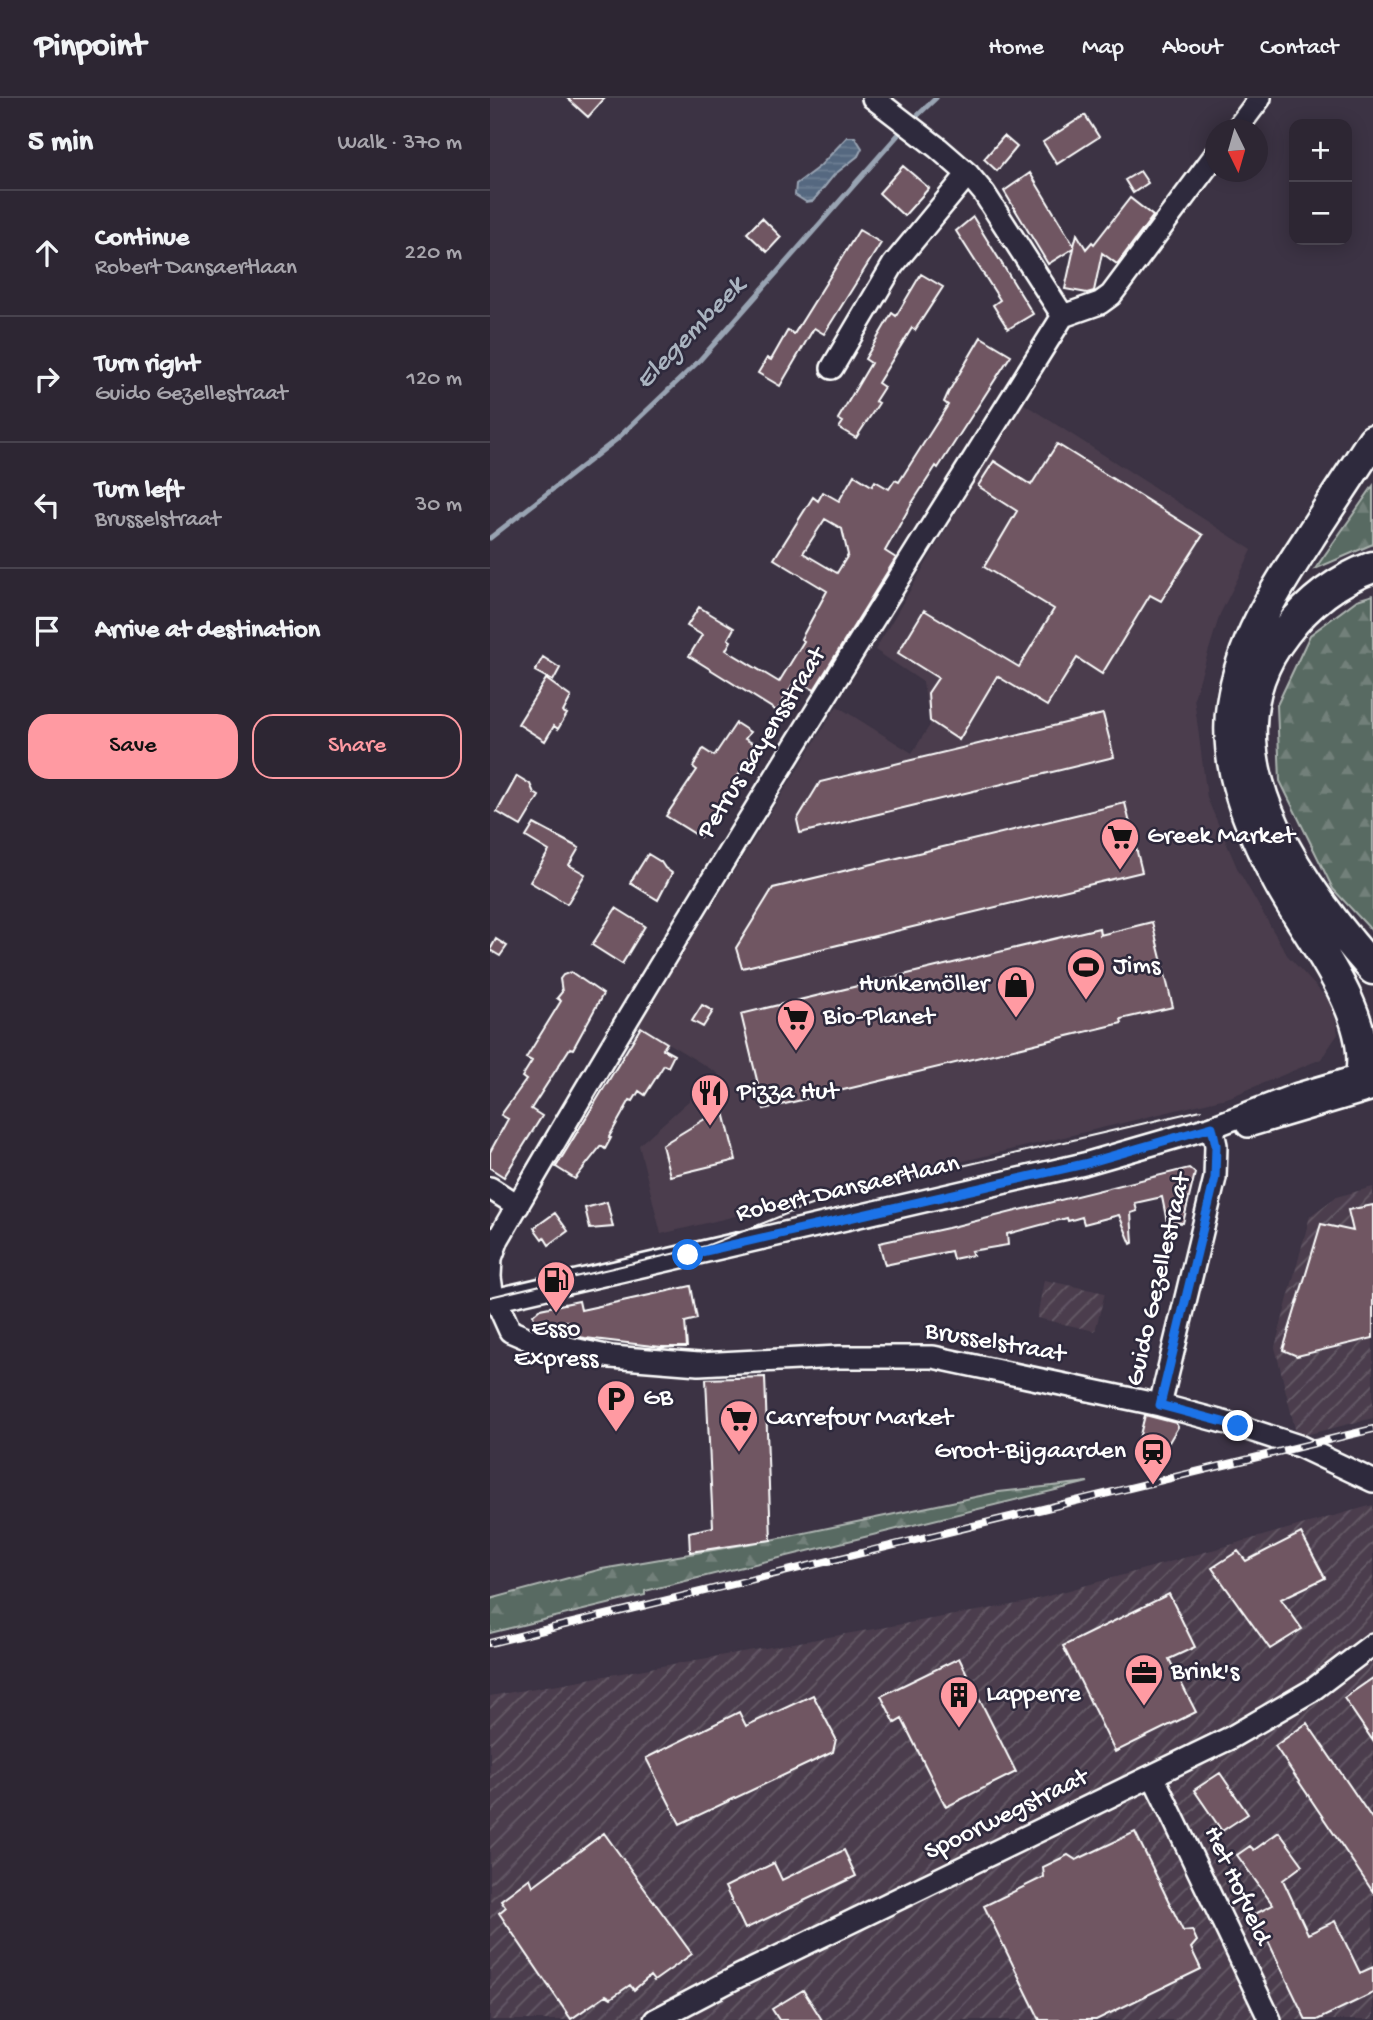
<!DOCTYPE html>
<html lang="en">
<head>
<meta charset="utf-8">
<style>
	:root { --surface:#2d2633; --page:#39323f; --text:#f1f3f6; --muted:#a7a5ac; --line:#48434e; --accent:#ff9aa2 }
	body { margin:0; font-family:"Gochi Hand",sans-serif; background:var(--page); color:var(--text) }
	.controls { position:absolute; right:21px; top:21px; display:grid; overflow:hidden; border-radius:14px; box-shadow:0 4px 18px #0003 }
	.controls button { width:63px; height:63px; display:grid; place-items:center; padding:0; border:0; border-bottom:2px solid var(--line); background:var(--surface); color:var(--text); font:35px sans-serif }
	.compass { position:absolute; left:715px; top:21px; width:63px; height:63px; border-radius:50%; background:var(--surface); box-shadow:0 4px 18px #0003; rotate:175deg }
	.stop { position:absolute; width:21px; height:21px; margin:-16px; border:5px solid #1a73e8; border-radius:50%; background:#fff }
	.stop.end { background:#1a73e8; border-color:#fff; box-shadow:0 2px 7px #0008 }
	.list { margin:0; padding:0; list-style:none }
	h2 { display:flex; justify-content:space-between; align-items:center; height:91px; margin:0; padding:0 28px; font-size:30px }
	h2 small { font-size:23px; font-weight:400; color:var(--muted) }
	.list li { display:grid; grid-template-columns:46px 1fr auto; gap:21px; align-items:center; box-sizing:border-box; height:126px; padding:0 28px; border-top:2px solid var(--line) }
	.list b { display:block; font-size:26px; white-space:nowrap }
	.list p { margin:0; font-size:23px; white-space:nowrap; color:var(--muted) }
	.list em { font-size:23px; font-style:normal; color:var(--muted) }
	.actions { display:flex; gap:14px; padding:21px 28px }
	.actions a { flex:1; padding:16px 0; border:2px solid var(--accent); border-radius:21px; text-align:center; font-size:24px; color:var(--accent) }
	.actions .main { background:var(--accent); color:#111 }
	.icon { flex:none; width:38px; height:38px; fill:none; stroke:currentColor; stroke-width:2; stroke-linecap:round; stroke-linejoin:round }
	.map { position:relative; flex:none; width:883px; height:1922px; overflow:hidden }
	header { display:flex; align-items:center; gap:42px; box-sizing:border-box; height:98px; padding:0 35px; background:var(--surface); border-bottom:2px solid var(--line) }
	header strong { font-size:33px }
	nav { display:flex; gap:38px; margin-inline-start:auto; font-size:24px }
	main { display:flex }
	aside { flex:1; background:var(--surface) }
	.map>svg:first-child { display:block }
	.built { fill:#4b3e4d }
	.industrial { fill:url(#industrial-furrows) }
	.forest { fill:url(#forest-firs); stroke:#acb4b0; stroke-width:2 }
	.water { fill:url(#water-rules); stroke:#99a4b3; stroke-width:2 }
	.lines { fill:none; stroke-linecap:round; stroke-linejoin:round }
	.stream { stroke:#99a4b3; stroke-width:5 }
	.building { fill:#6f5762; stroke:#fff; stroke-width:2; fill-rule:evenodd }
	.minor-casing { stroke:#fff; stroke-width:26 }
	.highway-casing { stroke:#fff; stroke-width:35 }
	.minor { stroke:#2f2a3d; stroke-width:21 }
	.highway { stroke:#2f2a3d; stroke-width:30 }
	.tram { stroke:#fff; stroke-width:2 }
	.rail-casing { stroke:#fff; stroke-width:8 }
	.rail { stroke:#2f2a3d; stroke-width:5; stroke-dasharray:16; stroke-linecap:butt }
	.route { stroke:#1a73e8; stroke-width:9 }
	.labels { text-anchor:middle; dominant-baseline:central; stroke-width:5; stroke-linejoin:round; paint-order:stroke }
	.street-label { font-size:26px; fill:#fff; stroke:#2f2a3d }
	.poi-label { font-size:26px; fill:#fff; stroke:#2f2a3d; text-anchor:start }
	.water-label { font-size:28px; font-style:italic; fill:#aab4c0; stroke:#2f2a3d }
</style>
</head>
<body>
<header>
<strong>Pinpoint</strong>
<nav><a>Home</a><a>Map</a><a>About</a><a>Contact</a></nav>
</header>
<main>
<aside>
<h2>5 min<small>Walk · 370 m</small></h2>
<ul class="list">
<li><svg class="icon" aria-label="ahead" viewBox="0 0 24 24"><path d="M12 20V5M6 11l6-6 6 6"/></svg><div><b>Continue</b><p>Robert Dansaertlaan</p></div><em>220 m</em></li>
<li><svg class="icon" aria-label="right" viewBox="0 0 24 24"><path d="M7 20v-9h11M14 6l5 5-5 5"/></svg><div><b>Turn right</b><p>Guido Gezellestraat</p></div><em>120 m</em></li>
<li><svg class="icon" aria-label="left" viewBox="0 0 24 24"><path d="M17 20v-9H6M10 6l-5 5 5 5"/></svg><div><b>Turn left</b><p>Brusselstraat</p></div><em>30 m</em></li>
<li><svg class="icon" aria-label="arrive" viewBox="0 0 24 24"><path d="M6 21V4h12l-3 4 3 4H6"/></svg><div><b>Arrive at destination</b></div></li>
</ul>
<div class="actions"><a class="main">Save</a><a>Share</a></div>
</aside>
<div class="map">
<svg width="883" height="1922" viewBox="0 0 883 1922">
	<defs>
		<pattern id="industrial-furrows" width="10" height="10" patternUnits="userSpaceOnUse" patternTransform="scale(1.75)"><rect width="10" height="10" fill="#4b3e4d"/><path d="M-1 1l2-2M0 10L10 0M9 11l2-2" fill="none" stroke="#665b68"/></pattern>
		<pattern id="forest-firs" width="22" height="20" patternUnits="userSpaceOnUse" patternTransform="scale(1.75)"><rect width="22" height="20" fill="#596a62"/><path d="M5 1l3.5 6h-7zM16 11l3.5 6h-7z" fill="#72807a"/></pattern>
		<pattern id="water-rules" width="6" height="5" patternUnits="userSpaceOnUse" patternTransform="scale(1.75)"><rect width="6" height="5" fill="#556880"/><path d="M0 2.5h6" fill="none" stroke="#6e7f93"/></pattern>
	</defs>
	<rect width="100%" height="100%" fill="#3c3344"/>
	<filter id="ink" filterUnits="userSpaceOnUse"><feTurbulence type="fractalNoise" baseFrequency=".0143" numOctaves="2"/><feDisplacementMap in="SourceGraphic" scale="14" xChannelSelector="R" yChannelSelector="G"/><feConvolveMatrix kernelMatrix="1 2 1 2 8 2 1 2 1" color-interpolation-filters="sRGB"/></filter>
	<g filter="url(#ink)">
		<path class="built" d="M531 304 762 452 730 516 704 600 717 700 748 772 797 857 843 907 848 936 831 961 740 999 171 1136 149 1047 229 976 148 927 347 608 422 655 440 627 433 584 385 552Z"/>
		<path class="industrial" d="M883 1089V1320L807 1339 785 1249 820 1118 846 1099Z
			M554 1182 615 1195 605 1233 547 1220Z
			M883 1407V1922H0V1598L533 1505Z"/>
		<path class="forest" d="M883 388V446L825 471Z
			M883 497V834L843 791 790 683 787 607 820 537 867 502Z
			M598 1384 155 1493V1497L0 1535V1501L112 1471 281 1442 509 1394Z"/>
		<path class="water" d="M357 39H365L372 50 368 58 344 77 323 103 316 104 305 97 306 86 330 68Z"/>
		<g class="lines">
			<path class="stream" d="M427 18 446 0
				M0 440 127 341 209 263 408 37"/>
		</g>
		<path class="building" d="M77 0H115L98 19Z
			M595 17 609 39 567 66 553 44Z
			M514 38 527 49 507 73 494 61Z
			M413 68 439 90 414 118 389 95Z
			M650 73 658 85 643 95 635 82Z
			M540 75 584 148 587 136 596 151 602 144 604 146 640 100 663 118 627 166 612 155 604 193 597 195 575 191 584 150 558 166 514 93Z
			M483 119 543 216 518 231 503 207 510 202 466 133Z
			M272 120 291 139 277 154 257 135Z
			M369 132 391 145 334 236 324 230 290 288 268 275 277 260 281 262 298 232 304 236Z
			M431 176 453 189 425 232 422 230 388 285 394 289 385 303 389 305 366 340 349 330 353 324 348 321 381 265 375 261 402 215 406 218Z
			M491 239 521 257 448 370 446 368 422 405 395 453 406 460 324 592 306 581 287 613 199 558 212 537 197 528 209 509 244 530 238 541 241 543 236 552 289 584 314 543 311 541 337 493 284 461 323 399 328 403 333 394 349 403 364 377 382 388 385 383 399 391 405 382 409 384 458 307 454 304 458 295ZM335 421 352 431 358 457 347 475 313 455Z
			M567 346 713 437 671 503 660 497 612 576 587 560 557 608 507 578 469 642 440 623 438 595 448 580 408 555 434 512 529 569 564 511 494 469 527 413 488 388 504 363 541 387Z
			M53 559 70 570 63 583 45 573Z
			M56 581 81 599 73 614 77 616 68 631 64 628 55 643 28 626Z
			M613 616 624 659 310 735 307 722 330 684Z
			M246 625 260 634 255 641 264 646 260 653 262 655 210 739 176 718 207 672 203 669 213 651 224 658Z
			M27 678 40 686 44 695 49 698 31 728 7 714Z
			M635 705 652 774 252 870 246 850 283 790Z
			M44 726 89 750 79 767 95 776 77 806 40 784 59 753 36 739Z
			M158 756 171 764 175 770 182 775 168 802 140 785Z
			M126 810 155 828 132 866 102 847Z
			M662 824 683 909 631 921 632 925 274 1011 251 916 609 830 610 837Z
			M6 841 17 848 10 858 0 852Z
			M81 874 113 896 83 951 80 950 41 1011 52 1018 14 1079 0 1070V1054L18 1021 11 1017 36 982 32 979 42 963 36 960 71 903 67 900 72 894 70 881 73 877Z
			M212 907 223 913 213 929 202 923Z
			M151 929 177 945 173 951 184 957 178 969 174 967 155 997 149 993 143 1003 140 1002 119 1039 121 1040 115 1051 111 1048 85 1081 66 1069Z
			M233 1010 246 1062 180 1078 172 1047Z
			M699 1070 705 1075 693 1125 677 1124 672 1099 645 1105 647 1113 641 1115 643 1145 641 1146 629 1117 594 1126 592 1119 578 1123 577 1120 517 1136 518 1147 481 1153 483 1157 463 1161 461 1153 395 1167 389 1145 458 1130Z
			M117 1104 123 1129 100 1131 95 1110Z
			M883 1107V1240L807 1258 793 1252 831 1126 863 1133 858 1112Z
			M65 1115 78 1133 59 1147 54 1139 52 1141 44 1130Z
			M201 1188 207 1221 195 1224 197 1249H171L95 1240 80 1237 77 1223 53 1228 46 1227 43 1217 50 1211 89 1203 91 1212Z
			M275 1279 281 1442 200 1454 199 1434 223 1429 216 1281Z
			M655 1317 686 1325 688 1329 678 1346 649 1341Z
			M811 1435 835 1480 791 1501 812 1531 780 1551 722 1470 748 1453 756 1463Z
			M679 1496 705 1549 679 1561 706 1614 625 1654 573 1548Z
			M469 1560 526 1674 456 1709 412 1621 405 1625 391 1598Z
			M883 1580V1643L854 1600Z
			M323 1597 346 1641 343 1654 190 1726 156 1660 249 1614 256 1628Z
			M817 1625 883 1722V1794L785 1648Z
			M730 1675 758 1716 732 1733 704 1692Z
			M645 1734 693 1833 702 1832 707 1843 701 1850 711 1871 606 1922H550L494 1808 554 1779 553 1769 578 1757 586 1762Z
			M789 1734 813 1767 793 1782 818 1836 845 1823 870 1875 883 1869V1895L827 1922H816L765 1816 783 1807 747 1757 760 1748 764 1752Z
			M114 1735 202 1856 164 1883 160 1878 144 1892 140 1887 121 1900 116 1897 81 1921 9 1815 16 1809 11 1802 40 1780 43 1788Z
			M354 1752 366 1778 255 1831 235 1789 284 1765 292 1782Z
			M313 1892 332 1922H289L282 1911Z"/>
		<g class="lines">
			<g class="minor-casing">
				<path id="minor" d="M383 0 448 50 478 76 494 95 573 218
					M746 32 770 0
					M342 270 403 167 478 76
					M758 1028 883 991
					M0 1090 28 1108
					M0 1179 1 1160 8 1141C188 829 382 524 573 218L610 205 621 197 726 56
					M0 1179 2 1193 20 1233 41 1242 121 1259 209 1266 349 1259H443L670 1307 748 1328 809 1348 883 1383
					M0 1203 594 1066 722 1029 808 996 883 974
					M670 1307 725 1080 726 1047 722 1029
					M663 1678 780 1922
					M165 1922 249 1878 740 1640 821 1593 883 1546"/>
			</g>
			<g class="highway-casing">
				<path id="highway" d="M883 469C847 482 818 505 795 535 707 647 807 785 883 871
					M871 977C883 914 815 835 788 783 760 730 733 668 742 606 751 544 786 491 819 440 840 407 862 375 883 342"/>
			</g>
			<use href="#minor" class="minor"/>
			<use href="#highway" class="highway"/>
			<path class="tram" d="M0 1199 216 1148 306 1112 361 1094 711 1012"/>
			<g class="rail-casing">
				<path id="rail" d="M0 1545 883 1331"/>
			</g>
			<use href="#rail" class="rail"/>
		</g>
	</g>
	<g class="lines" filter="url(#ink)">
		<path class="route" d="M198 1157 594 1066 722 1029 726 1047 725 1080 670 1307 748 1328"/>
	</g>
	<defs>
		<g id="supermarket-pin" transform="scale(2.0125)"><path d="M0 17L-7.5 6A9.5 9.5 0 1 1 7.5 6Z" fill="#ff9aa2" stroke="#2f2a3d"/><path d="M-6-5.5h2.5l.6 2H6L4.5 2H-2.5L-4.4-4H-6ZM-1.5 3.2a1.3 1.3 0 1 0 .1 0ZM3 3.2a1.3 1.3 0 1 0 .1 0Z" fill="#111"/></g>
		<g id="stadium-pin" transform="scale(2.0125)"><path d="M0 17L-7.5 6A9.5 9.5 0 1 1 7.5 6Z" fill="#ff9aa2" stroke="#2f2a3d"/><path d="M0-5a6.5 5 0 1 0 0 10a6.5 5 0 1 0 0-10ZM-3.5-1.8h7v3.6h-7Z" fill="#111"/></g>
		<g id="shop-pin" transform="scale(2.0125)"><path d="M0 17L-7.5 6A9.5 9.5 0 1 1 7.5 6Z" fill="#ff9aa2" stroke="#2f2a3d"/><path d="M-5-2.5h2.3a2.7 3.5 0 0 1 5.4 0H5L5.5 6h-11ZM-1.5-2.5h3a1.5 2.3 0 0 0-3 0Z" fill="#111"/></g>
		<g id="restaurant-pin" transform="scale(2.0125)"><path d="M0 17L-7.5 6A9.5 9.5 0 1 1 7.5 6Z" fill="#ff9aa2" stroke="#2f2a3d"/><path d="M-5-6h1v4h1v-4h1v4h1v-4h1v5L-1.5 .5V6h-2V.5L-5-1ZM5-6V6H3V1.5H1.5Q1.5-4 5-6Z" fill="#111"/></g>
		<g id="fuel-pin" transform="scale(2.0125)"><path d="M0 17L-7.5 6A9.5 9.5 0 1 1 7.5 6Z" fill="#ff9aa2" stroke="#2f2a3d"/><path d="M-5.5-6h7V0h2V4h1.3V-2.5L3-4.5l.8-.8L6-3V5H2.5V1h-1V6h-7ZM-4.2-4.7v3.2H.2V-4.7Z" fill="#111"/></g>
		<g id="parking-pin" transform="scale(2.0125)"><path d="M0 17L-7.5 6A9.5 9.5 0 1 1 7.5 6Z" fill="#ff9aa2" stroke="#2f2a3d"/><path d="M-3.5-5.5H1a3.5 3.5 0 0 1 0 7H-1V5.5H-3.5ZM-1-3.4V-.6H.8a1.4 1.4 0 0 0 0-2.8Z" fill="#111"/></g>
		<g id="station-pin" transform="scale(2.0125)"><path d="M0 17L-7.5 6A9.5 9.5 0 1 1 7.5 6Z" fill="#ff9aa2" stroke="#2f2a3d"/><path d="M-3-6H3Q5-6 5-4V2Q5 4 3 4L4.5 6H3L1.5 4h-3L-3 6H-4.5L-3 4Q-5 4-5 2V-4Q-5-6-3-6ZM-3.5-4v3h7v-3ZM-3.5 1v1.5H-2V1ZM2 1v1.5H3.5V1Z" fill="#111"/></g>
		<g id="office-pin" transform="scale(2.0125)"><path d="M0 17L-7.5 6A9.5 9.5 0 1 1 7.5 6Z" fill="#ff9aa2" stroke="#2f2a3d"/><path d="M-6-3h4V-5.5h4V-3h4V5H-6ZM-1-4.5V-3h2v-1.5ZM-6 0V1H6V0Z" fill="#111"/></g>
		<g id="building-pin" transform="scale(2.0125)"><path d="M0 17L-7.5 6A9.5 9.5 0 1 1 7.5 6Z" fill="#ff9aa2" stroke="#2f2a3d"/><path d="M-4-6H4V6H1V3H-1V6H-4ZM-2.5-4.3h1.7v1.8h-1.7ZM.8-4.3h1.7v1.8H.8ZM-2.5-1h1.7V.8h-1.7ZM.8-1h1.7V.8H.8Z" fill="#111"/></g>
	</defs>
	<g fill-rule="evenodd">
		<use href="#supermarket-pin" x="630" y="739"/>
		<use href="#stadium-pin" x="596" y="869"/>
		<use href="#shop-pin" x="526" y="887"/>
		<use href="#supermarket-pin" x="306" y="920"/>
		<use href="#restaurant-pin" x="220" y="995"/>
		<use href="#fuel-pin" x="66" y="1182"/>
		<use href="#parking-pin" x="126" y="1301"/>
		<use href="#supermarket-pin" x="249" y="1321"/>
		<use href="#station-pin" x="663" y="1354"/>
		<use href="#office-pin" x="654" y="1575"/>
		<use href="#building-pin" x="469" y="1597"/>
	</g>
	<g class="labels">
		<g class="street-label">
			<text transform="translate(273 646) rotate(-58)">Petrus Bayensstraat</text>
			<text transform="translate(358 1092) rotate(-13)">Robert Dansaertlaan</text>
			<text transform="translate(670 1182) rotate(-77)">Guido Gezellestraat</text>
			<text transform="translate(505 1246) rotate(10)">Brusselstraat</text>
			<text transform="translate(517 1718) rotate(-26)">Spoorwegstraat</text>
			<text transform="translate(746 1788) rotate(65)">Het Hofveld</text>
		</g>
		<g class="poi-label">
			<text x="657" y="739">Greek Market</text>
			<text x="623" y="869">Jims</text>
			<text x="499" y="887" text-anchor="end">Hunkemöller</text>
			<text x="333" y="920">Bio-Planet</text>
			<text x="247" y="995">Pizza Hut</text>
			<text x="66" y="1232" text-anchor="middle">Esso<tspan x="66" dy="30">Express</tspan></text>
			<text x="153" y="1301">GB</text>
			<text x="276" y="1321">Carrefour Market</text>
			<text x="636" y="1354" text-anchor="end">Groot-Bijgaarden</text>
			<text x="681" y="1575">Brink's</text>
			<text x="496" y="1597">Lapperre</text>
		</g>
		<g class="water-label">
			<text transform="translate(201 236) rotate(-46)">Elegembeek</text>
		</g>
	</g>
</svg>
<div class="controls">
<button>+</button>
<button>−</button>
</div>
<svg class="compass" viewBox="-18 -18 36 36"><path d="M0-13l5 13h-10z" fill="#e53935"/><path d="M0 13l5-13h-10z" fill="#a7a5ac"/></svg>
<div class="stop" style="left:198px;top:1157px"></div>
<div class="stop end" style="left:748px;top:1328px"></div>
</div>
</main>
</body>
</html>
